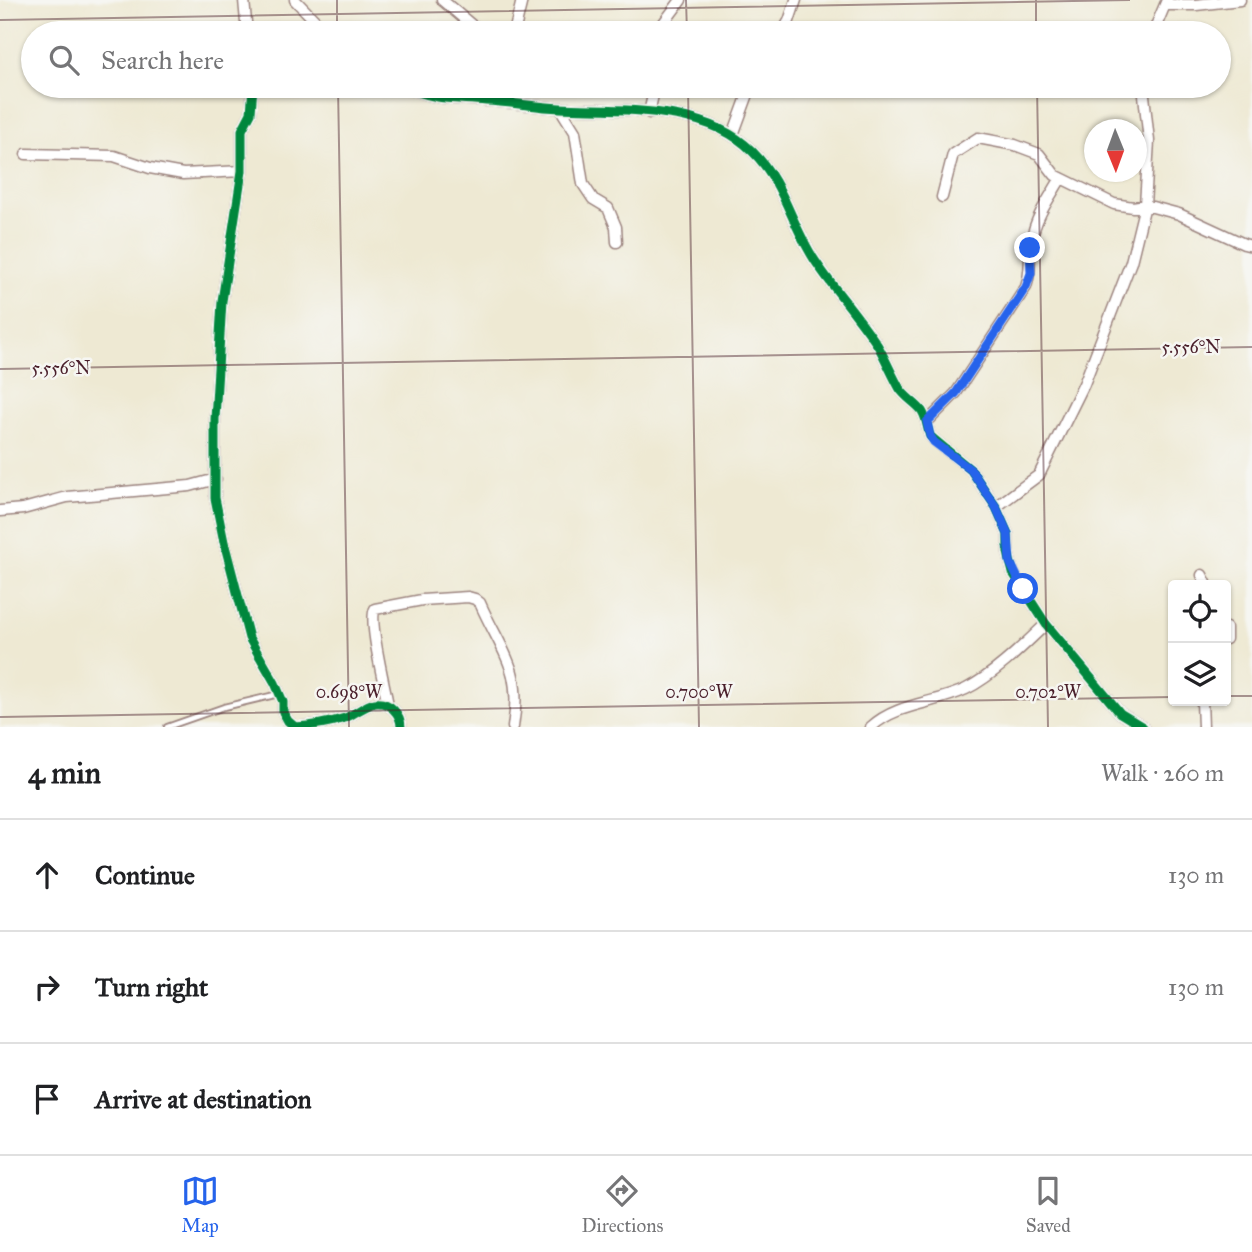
<!DOCTYPE html>
<html lang="en">
<head>
<meta charset="utf-8">
<style>
	:root { --surface:#fff; --page:#f6f6f6; --text:#202124; --muted:#757577; --line:#e0e0e0; --accent:#2563eb }
	body { margin:0; font-family:"IM FELL Great Primer",serif; background:var(--page); color:var(--text) }
	.controls { position:absolute; right:21px; bottom:21px; display:grid; overflow:hidden; border-radius:7px; box-shadow:0 2px 5px #0004 }
	.controls button { width:63px; height:63px; display:grid; place-items:center; padding:0; border:0; border-bottom:2px solid var(--line); background:var(--surface); color:var(--text); font:35px sans-serif }
	.compass { position:absolute; left:1084px; top:119px; width:63px; height:63px; border-radius:50%; background:var(--surface); box-shadow:0 2px 5px #0004; rotate:179deg }
	.stop { position:absolute; width:21px; height:21px; margin:-16px; border:5px solid #2563eb; border-radius:50%; background:#fff }
	.stop.end { background:#2563eb; border-color:#fff; box-shadow:0 2px 7px #0008 }
	.list { margin:0; padding:0; list-style:none }
	h2 { display:flex; justify-content:space-between; align-items:center; height:91px; margin:0; padding:0 28px; font-size:30px }
	h2 small { font-size:23px; font-weight:400; color:var(--muted) }
	.list li { display:grid; grid-template-columns:46px 1fr auto; gap:21px; align-items:center; box-sizing:border-box; height:112px; padding:0 28px; border-top:2px solid var(--line) }
	.list b { display:block; font-size:26px; white-space:nowrap }
	.list em { font-size:23px; font-style:normal; color:var(--muted) }
	.icon { flex:none; width:38px; height:38px; fill:none; stroke:currentColor; stroke-width:2; stroke-linecap:round; stroke-linejoin:round }
	.map { position:relative; flex:none; width:1252px; height:727px; overflow:hidden }
	.search { position:absolute; background:var(--surface); box-shadow:0 2px 5px #0004; left:21px; right:21px; top:21px; height:77px; display:flex; align-items:center; gap:18px; box-sizing:border-box; padding:0 24px; border-radius:38px; color:var(--muted); font-size:26px }
	.sheet { height:427px; background:var(--surface) }
	nav { display:flex; justify-content:space-around; align-items:center; box-sizing:border-box; height:98px; border-top:2px solid var(--line); background:var(--surface); font-size:19px; color:var(--muted) }
	nav a { display:grid; justify-items:center; gap:4px }
	nav .on { color:var(--accent) }
	.map>svg:first-child { display:block }
	.lines { fill:none; stroke-linecap:round; stroke-linejoin:round }
	.lane-casing { stroke:#9c847f; stroke-width:8 }
	.street-casing { stroke:#9c847f; stroke-width:13 }
	.lane { stroke:#fff; stroke-width:4.5 }
	.street { stroke:#fff; stroke-width:10 }
	.cycleway-casing { stroke:#f6f6f2; stroke-width:13 }
	.cycleway { stroke:#00873e; stroke-width:9 }
	.route { stroke:#2563eb; stroke-width:9 }
	.ticks { fill:none; stroke:#4a1f2b; stroke-width:2; stroke-opacity:0.45 }
	.ticks-label { font-size:18px; text-anchor:middle; fill:#4a1f2b; stroke:#f6f6f2; stroke-width:5; stroke-linejoin:round; paint-order:stroke }
</style>
</head>
<body>
<div class="map">
<svg width="1252" height="727" viewBox="0 0 1252 727">
	<rect width="100%" height="100%" fill="#f6f6f2"/>
	<filter id="ink" filterUnits="userSpaceOnUse"><feTurbulence type="fractalNoise" baseFrequency=".0143" numOctaves="2"/><feDisplacementMap in="SourceGraphic" scale="14" xChannelSelector="R" yChannelSelector="G"/><feConvolveMatrix kernelMatrix="1 2 1 2 8 2 1 2 1" color-interpolation-filters="sRGB"/></filter>
	<filter id="wash" filterUnits="userSpaceOnUse"><feTurbulence type="fractalNoise" baseFrequency=".00686" numOctaves="4" result="noise"/><feDisplacementMap in="SourceGraphic" scale="28" xChannelSelector="R" yChannelSelector="G"/><feGaussianBlur stdDeviation="1.57" result="paint"/><feColorMatrix in="noise" values="0 0 0 0 0 0 0 0 0 0 0 0 0 0 0 0 0 1.4 0 .05"/><feComposite in="paint" operator="in"/></filter>
	<g filter="url(#wash)">
		<rect width="100%" height="100%" fill="#eee9d3"/>
	</g>
	<g filter="url(#ink)">
		<g class="lines">
			<g class="lane-casing">
				<path id="lane" d="M167 727 224 707 279 694"/>
			</g>
			<g class="street-casing">
				<path id="street" d="M244 0 247 33
					M295 0 327 33
					M442 0 481 33
					M1165 5H1196L1240 0
					M514 33 522 0
					M660 33V28L681 0
					M782 33 789 21 796 0
					M1153 33 1167 0
					M253 86 251 113 242 130V171L222 301 215 419V498L224 542 249 638 275 683 283 702V712L288 721 295 727C311 726 329 723 345 718 355 714 365 705 375 703 389 701 401 714 401 727
					M404 86C435 101 453 98 486 101 511 102 535 107 560 108 622 111 705 104 752 151 785 183 792 229 818 265 837 293 860 318 878 346 886 360 892 375 900 389 906 398 916 403 922 411 927 419 927 428 930 436L971 470 996 507 1008 534V552L1013 573 1046 624 1120 713 1143 727
					M492 101 498 86
					M560 108 575 132 583 184 593 199 608 208 616 227 617 242
					M649 113 655 86
					M733 135 751 86
					M26 154 114 156 150 168 183 174 242 171
					M942 197 953 154 978 138 1015 145 1039 154 1055 175 1114 204 1133 207 1145 205 1179 214 1244 244 1252 246
					M927 422 956 393 1026 287C1032 270 1028 255 1032 238 1036 216 1050 197 1061 178
					M996 507 1039 475 1084 384 1131 262 1145 205 1149 141 1143 86
					M0 511 23 509 67 497 190 486 216 479
					M1202 575 1207 585
					M1226 628V639
					M1202 701 1203 727
					M388 705C385 687 368 621 375 609L422 600 468 597 475 599 480 603C502 653 523 668 513 727
					M871 727C897 703 935 704 966 689 994 675 1023 646 1046 624"/>
			</g>
			<use href="#lane" class="lane"/>
			<use href="#street" class="street"/>
			<g class="cycleway-casing">
				<path id="cycleway" d="M253 86 251 113 242 130V171L222 301 215 419V498L224 542 249 638 275 683 283 702V712L288 721 295 727C311 726 329 723 345 718 355 714 365 705 375 703 389 701 401 714 401 727
					M404 86C435 101 453 98 486 101 511 102 535 107 560 108 622 111 705 104 752 151 785 183 792 229 818 265 837 293 860 318 878 346 886 360 892 375 900 389 906 398 916 403 922 411 927 419 927 428 930 436L971 470 996 507 1008 534V552L1013 573 1046 624 1120 713 1143 727"/>
			</g>
			<use href="#cycleway" class="cycleway"/>
		</g>
	</g>
	<g class="lines" filter="url(#ink)">
		<path class="route" d="M1023 589 1010 562 1008 534 996 507 971 470 934 442 930 436 927 422 956 393 1026 287 1031 273 1030 248"/>
	</g>
	<path class="ticks" d="M337 0V33M686 0 687 33M1036 0V33M0 20 1130 0M338 86 349 727M688 86 699 727M1037 86 1048 727M0 369 1252 347M1226 696H1252M0 717 1173 697"/>
	<g class="ticks-label">
		<text x="1191" y="353">5.556°N</text>
		<text x="61" y="374">5.556°N</text>
		<text x="349" y="698">0.698°W</text>
		<text x="699" y="698">0.700°W</text>
		<text x="1048" y="698">0.702°W</text>
	</g>
</svg>
<div class="controls">
<button><svg class="icon" aria-label="locate" viewBox="0 0 24 24"><circle cx="12" cy="12" r="6"/><path d="M12 2v4M12 18v4M2 12h4M18 12h4"/></svg></button>
<button><svg class="icon" aria-label="layers" viewBox="0 0 24 24"><path d="M12 4l9 5-9 5-9-5zM3 14l9 5 9-5"/></svg></button>
</div>
<svg class="compass" viewBox="-18 -18 36 36"><path d="M0-13l5 13h-10z" fill="#e53935"/><path d="M0 13l5-13h-10z" fill="#757577"/></svg>
<div class="stop" style="left:1023px;top:589px"></div>
<div class="stop end" style="left:1030px;top:248px"></div>
<div class="search"><svg class="icon" aria-label="search" viewBox="0 0 24 24"><circle cx="10" cy="10" r="6"/><path d="M15 15l6 6"/></svg>Search here</div>
</div>
<section class="sheet">
<h2>4 min<small>Walk · 260 m</small></h2>
<ul class="list">
<li><svg class="icon" aria-label="ahead" viewBox="0 0 24 24"><path d="M12 20V5M6 11l6-6 6 6"/></svg><div><b>Continue</b></div><em>130 m</em></li>
<li><svg class="icon" aria-label="right" viewBox="0 0 24 24"><path d="M7 20v-9h11M14 6l5 5-5 5"/></svg><div><b>Turn right</b></div><em>130 m</em></li>
<li><svg class="icon" aria-label="arrive" viewBox="0 0 24 24"><path d="M6 21V4h12l-3 4 3 4H6"/></svg><div><b>Arrive at destination</b></div></li>
</ul>
</section>
<nav>
<a class="on"><svg class="icon" aria-label="map" viewBox="0 0 24 24"><path d="M3 6l6-2 6 2 6-2v14l-6 2-6-2-6 2zM9 4v14M15 6v14"/></svg>Map</a>
<a><svg class="icon" aria-label="directions" viewBox="0 0 24 24"><path d="M12 3l9 9-9 9-9-9zM9 14v-3h6M13 9l2 2-2 2"/></svg>Directions</a>
<a><svg class="icon" aria-label="saved" viewBox="0 0 24 24"><path d="M7 4h10v16l-5-4-5 4z"/></svg>Saved</a>
</nav>
</body>
</html>
